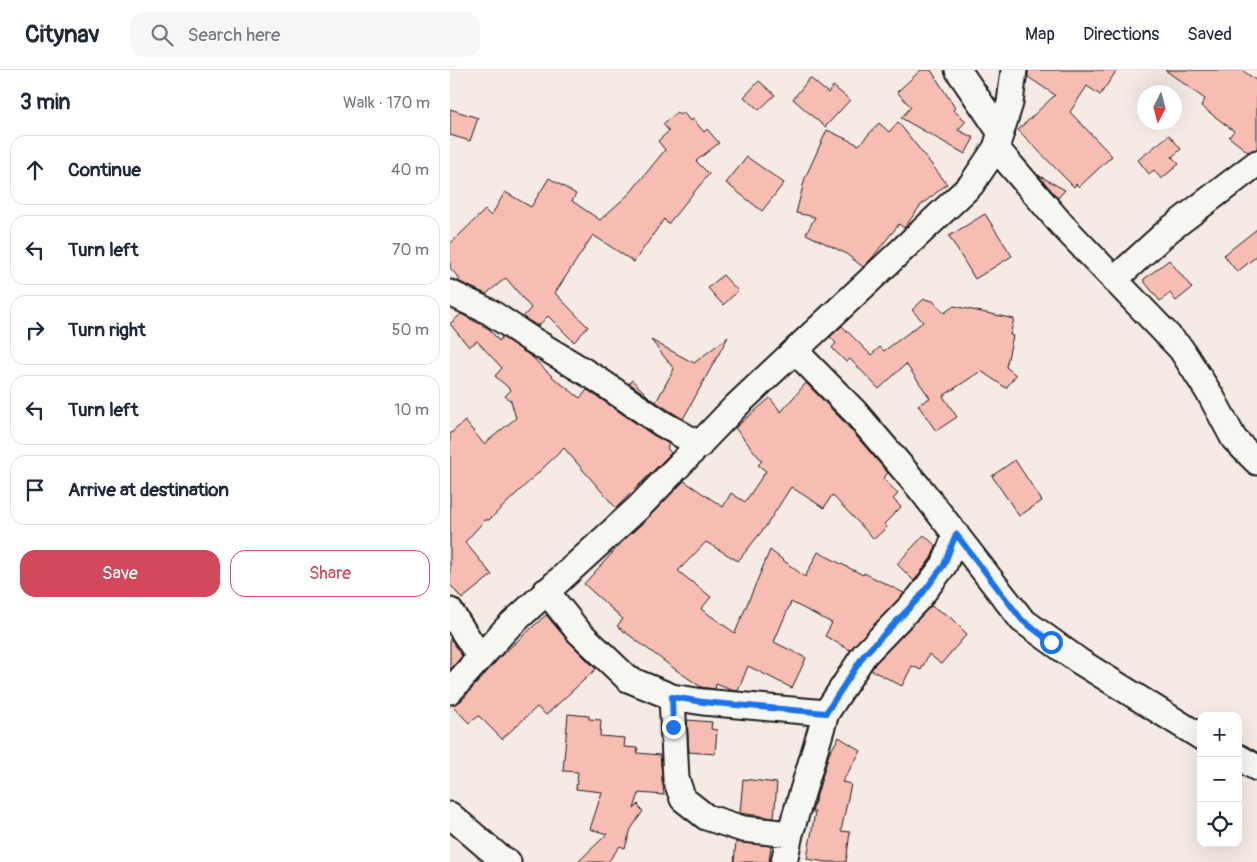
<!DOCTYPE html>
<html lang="en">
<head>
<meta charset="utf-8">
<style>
	:root { --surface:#fff; --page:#f6f6f7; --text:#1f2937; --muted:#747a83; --line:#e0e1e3; --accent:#d1495b }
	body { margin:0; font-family:Pangolin,sans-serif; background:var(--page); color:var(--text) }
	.controls { position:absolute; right:15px; bottom:15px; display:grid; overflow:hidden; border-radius:10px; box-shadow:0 5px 20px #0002 }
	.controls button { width:45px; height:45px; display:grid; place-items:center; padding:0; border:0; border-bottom:1px solid var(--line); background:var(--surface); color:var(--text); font:25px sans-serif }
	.compass { position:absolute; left:687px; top:15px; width:45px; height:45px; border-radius:50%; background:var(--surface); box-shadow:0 5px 20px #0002; rotate:186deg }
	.stop { position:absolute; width:15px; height:15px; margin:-11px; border:4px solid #1a73e8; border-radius:50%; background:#fff }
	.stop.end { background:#1a73e8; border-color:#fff; box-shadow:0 1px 5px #0008 }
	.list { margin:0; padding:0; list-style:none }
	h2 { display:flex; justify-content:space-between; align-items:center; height:65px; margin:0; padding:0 20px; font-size:21px }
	h2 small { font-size:16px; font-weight:400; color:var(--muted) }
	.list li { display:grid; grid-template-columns:32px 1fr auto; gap:15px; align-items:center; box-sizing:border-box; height:70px; margin:0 10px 10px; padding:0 10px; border:1px solid var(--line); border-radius:15px }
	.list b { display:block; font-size:19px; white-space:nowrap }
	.list em { font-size:16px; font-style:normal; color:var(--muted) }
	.actions { display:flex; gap:10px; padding:15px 20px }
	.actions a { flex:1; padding:11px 0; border:1px solid var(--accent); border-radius:15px; text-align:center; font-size:18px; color:var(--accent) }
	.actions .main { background:var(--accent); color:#fff }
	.icon { flex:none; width:28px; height:28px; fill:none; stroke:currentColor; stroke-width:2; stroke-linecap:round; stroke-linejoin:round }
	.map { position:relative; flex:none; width:807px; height:792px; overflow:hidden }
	header { display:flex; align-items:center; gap:30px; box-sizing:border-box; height:70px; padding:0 25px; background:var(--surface); border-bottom:1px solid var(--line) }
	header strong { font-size:24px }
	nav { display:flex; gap:28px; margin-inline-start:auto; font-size:18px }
	.search { width:350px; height:45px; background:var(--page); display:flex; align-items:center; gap:12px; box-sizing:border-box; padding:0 18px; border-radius:15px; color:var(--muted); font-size:19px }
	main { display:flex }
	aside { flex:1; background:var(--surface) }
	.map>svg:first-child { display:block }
	.building { fill:#f7bcb2; stroke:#1c1c1c }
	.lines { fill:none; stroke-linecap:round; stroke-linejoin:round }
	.minor-casing { stroke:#1c1c1c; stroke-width:29 }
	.minor { stroke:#f6f6f2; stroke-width:25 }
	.route { stroke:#1a73e8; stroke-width:6 }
</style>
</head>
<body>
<header>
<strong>Citynav</strong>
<div class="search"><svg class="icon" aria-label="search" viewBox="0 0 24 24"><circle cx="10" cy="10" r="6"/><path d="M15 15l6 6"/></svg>Search here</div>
<nav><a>Map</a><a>Directions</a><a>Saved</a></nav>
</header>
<main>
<aside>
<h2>3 min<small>Walk · 170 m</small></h2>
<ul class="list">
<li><svg class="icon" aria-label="ahead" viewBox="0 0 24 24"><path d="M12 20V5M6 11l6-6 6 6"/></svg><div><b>Continue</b></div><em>40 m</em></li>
<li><svg class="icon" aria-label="left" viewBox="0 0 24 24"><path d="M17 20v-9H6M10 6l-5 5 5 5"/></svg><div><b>Turn left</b></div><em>70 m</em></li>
<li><svg class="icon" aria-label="right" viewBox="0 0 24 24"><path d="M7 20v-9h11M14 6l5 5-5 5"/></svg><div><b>Turn right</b></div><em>50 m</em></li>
<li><svg class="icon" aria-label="left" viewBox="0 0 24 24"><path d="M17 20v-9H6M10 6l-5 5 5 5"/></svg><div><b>Turn left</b></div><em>10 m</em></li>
<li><svg class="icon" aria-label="arrive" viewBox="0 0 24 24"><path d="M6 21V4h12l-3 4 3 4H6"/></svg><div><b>Arrive at destination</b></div></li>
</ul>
<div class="actions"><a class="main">Save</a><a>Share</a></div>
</aside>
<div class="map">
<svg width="807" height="792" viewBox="0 0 807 792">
	<rect width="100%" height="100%" fill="#f6eae5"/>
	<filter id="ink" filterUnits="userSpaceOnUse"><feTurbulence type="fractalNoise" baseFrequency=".02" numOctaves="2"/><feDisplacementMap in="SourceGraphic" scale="10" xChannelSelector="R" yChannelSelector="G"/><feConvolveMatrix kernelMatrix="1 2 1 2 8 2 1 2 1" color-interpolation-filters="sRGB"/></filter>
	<g filter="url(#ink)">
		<path class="building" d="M471 0H481L505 38 503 40 516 51 508 60 524 68 515 84 451 48 461 37 447 22Z
			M578 0H667L650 25 637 16 620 42 662 86 629 117 626 114 624 117 568 60 605 25 578 7Z
			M715 0H792L807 11V79L798 82 779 67 784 61 751 36 755 29Z
			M360 8 378 23 383 16 400 30 375 57 343 29Z
			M309 11 325 25 309 40 294 27Z
			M0 39 28 48 20 71 0 65Z
			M227 42 229 45 233 42 240 51 243 49 254 62 257 59 269 73 246 91 259 104 218 154 214 149 184 192 143 165 105 223 138 257 124 272 98 246 88 256 73 247 81 238 56 208 36 224 8 211 10 209 0 198V174L35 140 41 146 55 122 81 137 99 108 126 124 122 131 150 150 180 123 215 80 208 71 219 61 213 54Z
			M448 52 497 114 471 135 454 158 449 154 422 188 413 197 395 183 356 164 365 147 346 143 355 108 377 60 409 75 429 53 439 62Z
			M719 65 731 79 722 87 729 94 711 109 704 100 699 104 688 90Z
			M297 87 334 113 312 141 276 113Z
			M588 105 615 120 608 128Z
			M535 144 562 186 525 209 499 166Z
			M807 159V186L787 202 774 185Z
			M719 190 742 218 726 231 720 223 710 231 693 210Z
			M273 205 288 221 273 235 258 218Z
			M474 229 483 231 494 243 504 236 564 249 560 265 563 266 556 297 566 305 556 318 531 301 493 326 507 347 486 361 468 335 480 328 456 294 429 319 400 289 396 292 382 278 386 273 380 267 392 256 421 285 430 277 434 281 473 252 462 240Z
			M11 244 39 259 49 271 52 267 82 287 105 309 130 328 137 320 139 321 203 365 219 374 217 378 221 383 166 438 114 378 39 450H35L15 472 42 505 12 529 0 514V364L15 351 34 374 66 348 61 331 55 326 61 320 45 306 52 298 27 271 19 277 0 254Z
			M278 267 233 349 206 332 224 299 201 270 244 293Z
			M182 310 200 328 179 313Z
			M356 313 394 352 438 403 433 408 448 424 443 429 451 437 434 454 437 457 424 469 382 425 374 438 341 417 316 456 288 491 256 472 228 501 261 527 251 539 285 563 320 480 355 507 368 482 413 505 414 503 454 523 400 580 375 566 382 553 341 532 324 572 356 588 342 618 298 596 288 621 281 620 266 614 265 619 251 617 222 597 167 556 173 549 134 514 174 470 199 447 234 411 273 437 281 423 295 432 316 401 308 395 312 391 285 358 320 328 331 342Z
			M565 390 592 431 569 446 542 406Z
			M474 465 486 476 481 488 464 511 447 494Z
			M481 536 499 546 517 564 491 594 479 584 471 600 462 596 452 616 421 600 425 594Z
			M96 545 118 571 146 599 96 645 87 637 52 669 29 646 19 653 2 635 11 631 52 585Z
			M0 568 12 586 0 600Z
			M118 644 139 646V649L151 650 150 666 175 668 174 677 188 678 187 683 210 685 214 725 189 723 184 739 189 734 188 736 193 741 181 759 175 778 170 776 158 792H128L157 764 140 759 152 722 126 719 128 702 113 701Z
			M237 650 262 652 261 659 267 660 265 684 239 682Z
			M389 667 411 681 392 712 401 714 391 761 400 762 396 792H376L357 789 365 742H362L379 684Z
			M293 709 327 713 324 748 290 743Z
			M286 772 321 776 319 792H284Z"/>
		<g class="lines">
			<g class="minor-casing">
				<path id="minor" d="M508 0 551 63
					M546 78 612 155 731 279 761 326 784 369 807 392
					M664 210 719 160 807 93
					M0 223 40 242 79 268 147 309 211 353 250 375
					M345 281 405 342 472 421 572 550 629 591 751 667
					M96 521 128 561 178 609 222 627 253 632 376 643
					M0 541 30 587
					M0 621 56 559 189 437 286 336 521 115 546 78 560 33 564 0
					M222 627 226 709 233 729 256 747 293 759 340 764
					M788 687 807 698
					M0 745 49 787 58 792
					M334 792 340 764 376 643 414 585 469 528 494 495 506 464"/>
			</g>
			<use href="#minor" class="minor"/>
		</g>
	</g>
	<g class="lines" filter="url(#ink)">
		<path class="route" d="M223 657 222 627 253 632 376 643 414 585 469 528 494 495 506 464 572 550 601 572"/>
	</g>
</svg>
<div class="controls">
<button>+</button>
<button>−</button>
<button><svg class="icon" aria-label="locate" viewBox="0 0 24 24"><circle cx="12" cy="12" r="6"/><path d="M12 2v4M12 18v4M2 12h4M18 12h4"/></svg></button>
</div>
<svg class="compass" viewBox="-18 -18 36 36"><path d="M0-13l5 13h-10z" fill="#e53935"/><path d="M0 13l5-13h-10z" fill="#747a83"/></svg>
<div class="stop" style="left:601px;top:572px"></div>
<div class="stop end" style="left:223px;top:657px"></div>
</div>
</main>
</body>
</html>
